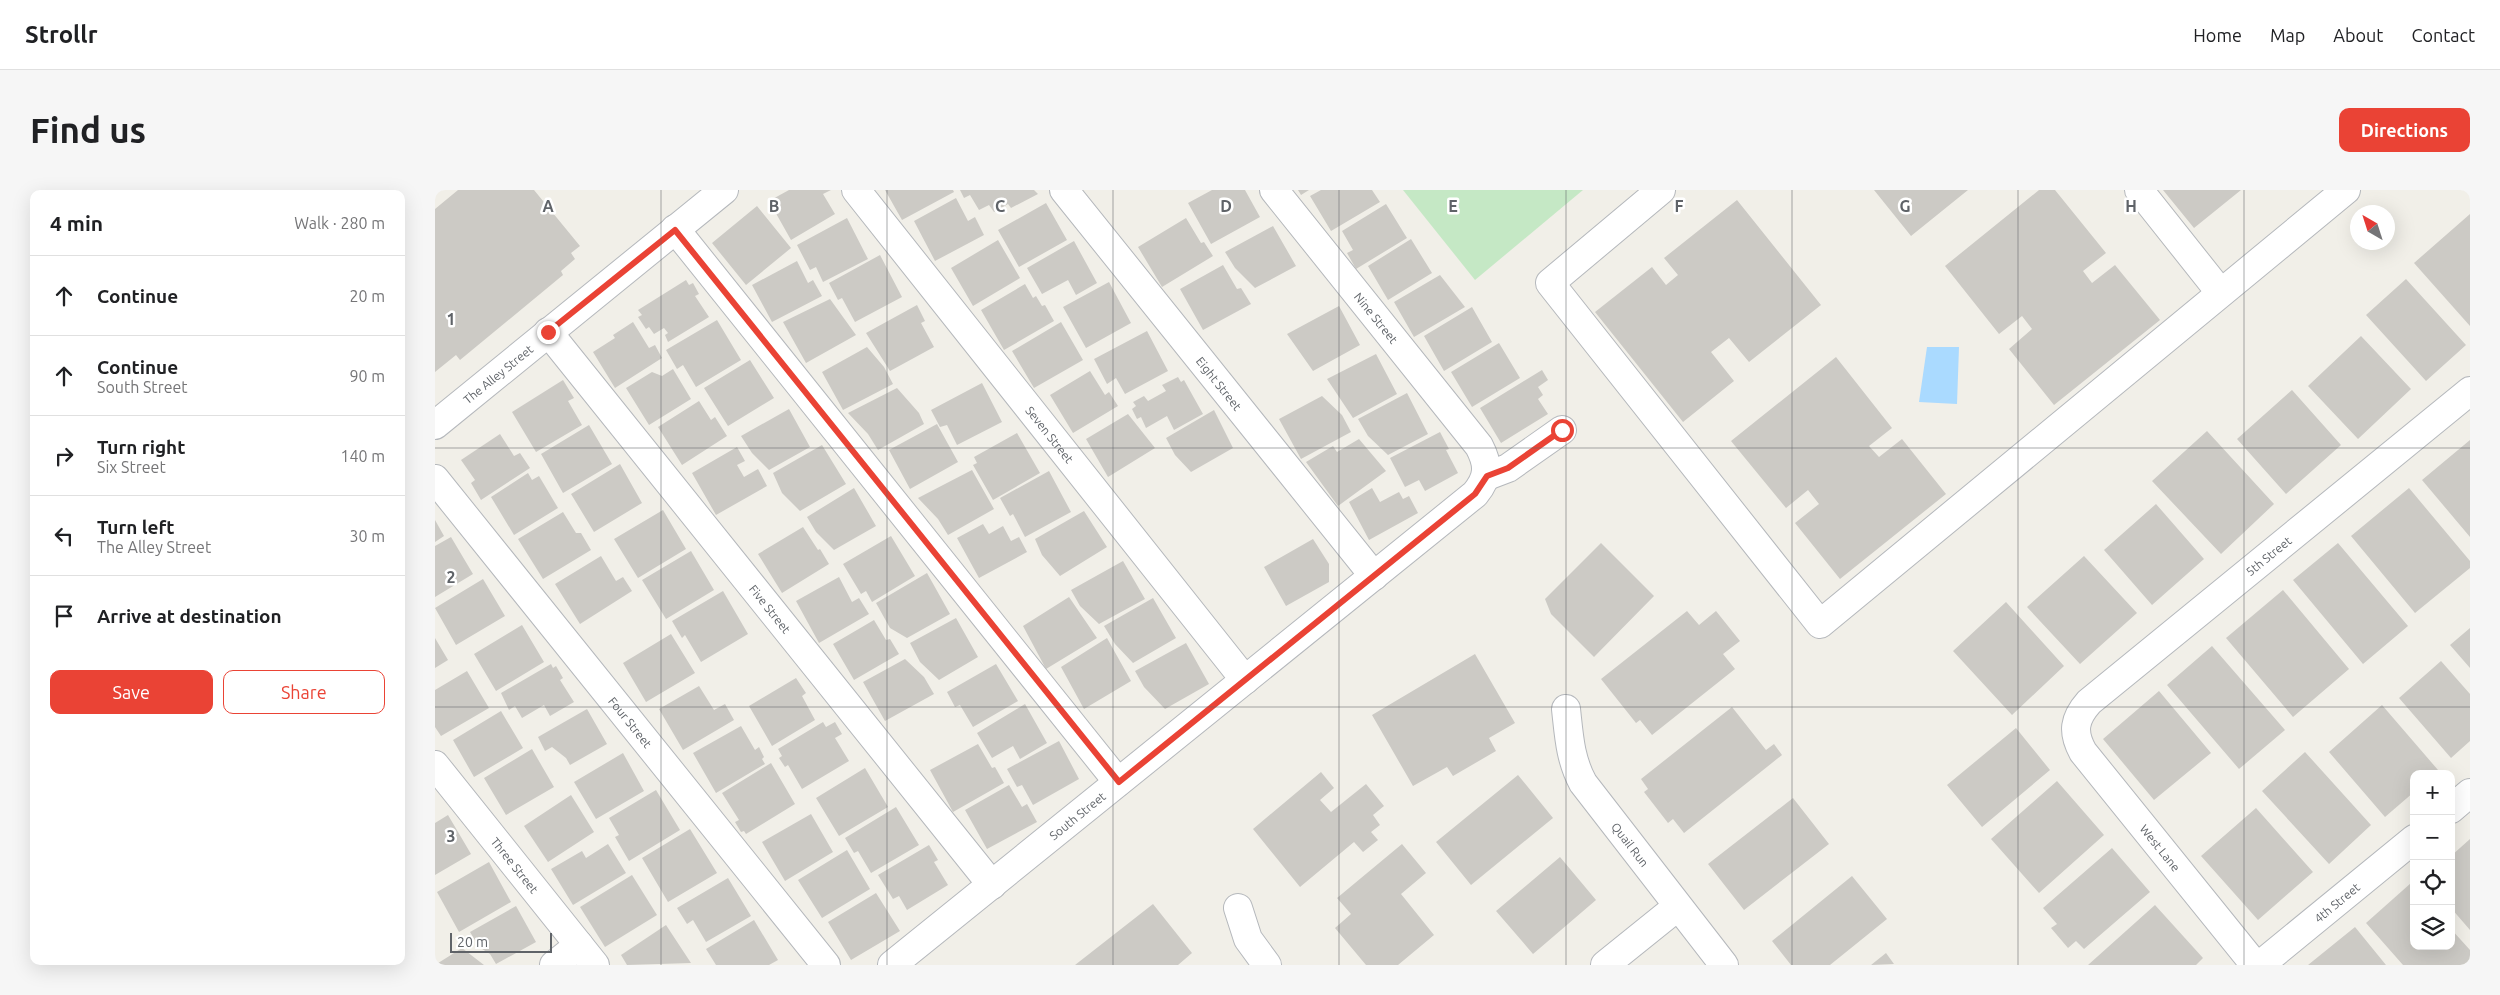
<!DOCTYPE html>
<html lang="en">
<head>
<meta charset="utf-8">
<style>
	:root { --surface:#fff; --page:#f6f6f6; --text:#202124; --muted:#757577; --line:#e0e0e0; --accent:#ea4335 }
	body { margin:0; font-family:Ubuntu,sans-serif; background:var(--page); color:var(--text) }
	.controls { position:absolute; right:15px; bottom:15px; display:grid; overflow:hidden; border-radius:10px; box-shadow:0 5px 20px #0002 }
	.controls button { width:45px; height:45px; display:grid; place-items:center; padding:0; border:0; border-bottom:1px solid var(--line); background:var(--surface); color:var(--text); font:25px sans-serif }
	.compass { position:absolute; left:1915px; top:15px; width:45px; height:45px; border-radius:50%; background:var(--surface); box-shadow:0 5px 20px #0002; rotate:321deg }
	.scale { position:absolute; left:15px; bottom:12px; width:102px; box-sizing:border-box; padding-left:5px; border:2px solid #5f6368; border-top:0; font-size:14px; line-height:18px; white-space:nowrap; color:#5f6368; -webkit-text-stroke:4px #fff; paint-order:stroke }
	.stop { position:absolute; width:15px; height:15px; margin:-11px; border:4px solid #ea4335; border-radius:50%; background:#fff }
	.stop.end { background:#ea4335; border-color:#fff; box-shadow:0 1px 5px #0008 }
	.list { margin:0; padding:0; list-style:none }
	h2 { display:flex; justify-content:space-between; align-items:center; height:65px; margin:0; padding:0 20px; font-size:21px }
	h2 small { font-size:16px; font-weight:400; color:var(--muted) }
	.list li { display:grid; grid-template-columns:32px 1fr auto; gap:15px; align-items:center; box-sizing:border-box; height:80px; padding:0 20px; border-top:1px solid var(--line) }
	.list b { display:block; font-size:19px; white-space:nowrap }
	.list p { margin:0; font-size:16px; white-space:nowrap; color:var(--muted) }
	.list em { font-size:16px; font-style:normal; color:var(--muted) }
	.actions { display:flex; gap:10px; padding:15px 20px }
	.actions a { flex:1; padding:11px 0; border:1px solid var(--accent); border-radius:10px; text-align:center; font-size:18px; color:var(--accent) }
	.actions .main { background:var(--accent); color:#fff }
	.icon { flex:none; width:28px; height:28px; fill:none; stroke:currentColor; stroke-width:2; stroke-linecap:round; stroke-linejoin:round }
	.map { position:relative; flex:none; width:2035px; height:775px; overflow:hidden; border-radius:10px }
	header { display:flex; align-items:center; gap:30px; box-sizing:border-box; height:70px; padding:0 25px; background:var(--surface); border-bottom:1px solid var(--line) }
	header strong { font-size:24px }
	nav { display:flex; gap:28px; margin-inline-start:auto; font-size:18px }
	.intro { display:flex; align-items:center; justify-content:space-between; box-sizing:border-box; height:120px; padding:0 30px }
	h1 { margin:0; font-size:35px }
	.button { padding:12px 22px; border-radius:10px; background:var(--accent); color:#fff; font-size:18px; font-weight:700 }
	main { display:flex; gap:30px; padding:0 30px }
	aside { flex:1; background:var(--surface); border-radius:10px; box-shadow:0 5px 20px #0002 }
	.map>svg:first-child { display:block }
	.green { fill:#c5e8c5 }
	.water { fill:#aadaff }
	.building { fill:#cccac5 }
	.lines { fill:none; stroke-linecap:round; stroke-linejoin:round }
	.minor-casing { stroke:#b5b8bc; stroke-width:30 }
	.minor { stroke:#fff; stroke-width:28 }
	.route { stroke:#ea4335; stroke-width:6 }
	.grid { fill:none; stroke:#5f6368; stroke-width:1; stroke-opacity:0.55 }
	.labels { text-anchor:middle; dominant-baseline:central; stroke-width:5; stroke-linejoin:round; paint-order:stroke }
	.street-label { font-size:12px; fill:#5f6368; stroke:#fff }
	.grid-label { font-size:16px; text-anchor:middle; font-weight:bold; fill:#5f6368; stroke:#fff; stroke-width:5; stroke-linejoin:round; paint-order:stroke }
</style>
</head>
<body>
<header>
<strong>Strollr</strong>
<nav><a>Home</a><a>Map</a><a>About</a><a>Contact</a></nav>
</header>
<div class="intro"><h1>Find us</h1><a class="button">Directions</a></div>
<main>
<aside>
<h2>4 min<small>Walk · 280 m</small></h2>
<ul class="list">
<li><svg class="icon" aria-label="ahead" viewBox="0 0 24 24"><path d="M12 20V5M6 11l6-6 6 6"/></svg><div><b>Continue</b></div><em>20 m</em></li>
<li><svg class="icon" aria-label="ahead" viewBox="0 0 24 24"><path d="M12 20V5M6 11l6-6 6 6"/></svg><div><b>Continue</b><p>South Street</p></div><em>90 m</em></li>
<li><svg class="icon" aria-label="right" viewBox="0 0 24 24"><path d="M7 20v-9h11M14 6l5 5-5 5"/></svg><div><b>Turn right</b><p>Six Street</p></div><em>140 m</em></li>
<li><svg class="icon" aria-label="left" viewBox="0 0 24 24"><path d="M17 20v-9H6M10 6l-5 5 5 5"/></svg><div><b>Turn left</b><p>The Alley Street</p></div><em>30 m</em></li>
<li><svg class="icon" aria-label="arrive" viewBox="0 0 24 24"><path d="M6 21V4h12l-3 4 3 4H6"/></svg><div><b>Arrive at destination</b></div></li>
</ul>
<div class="actions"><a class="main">Save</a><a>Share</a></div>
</aside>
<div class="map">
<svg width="2035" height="775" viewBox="0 0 2035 775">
	<rect width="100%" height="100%" fill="#f1efe8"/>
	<path class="green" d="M968 0H1148L1040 90Z"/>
	<path class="water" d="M1492 157H1524L1522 214 1484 212Z"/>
	<path class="building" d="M23 0H99L145 56 136 63 140 69 126 81 128 85 25 170 21 165 0 182V19Z
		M354 0H396L388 4 400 24 356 50 334 11Z
		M450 0H518L519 2 467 30Z
		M525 0H599L603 4 576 18 573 14 559 22 554 15 544 20 535 5 529 8Z
		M777 0H810L825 27 776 54 753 13Z
		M863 0H874L866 5Z
		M886 0H937L945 12 896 41 875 6Z
		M1439 0H1533L1476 46Z
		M1604 0H1620L1671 63 1648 81 1657 93 1680 75 1725 130 1619 215 1574 159 1597 139 1587 126 1564 144 1510 76Z
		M1728 0H1806L1759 38Z
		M521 8 533 31 540 27 549 45 500 71 479 31Z
		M1302 10 1386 115 1314 172 1294 148 1276 162 1299 191 1248 232 1160 122 1217 77 1231 95 1243 85 1229 68Z
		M611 13 632 50 584 77 563 40Z
		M951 14 972 48 921 79 912 63 918 60 907 41Z
		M322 16 356 58 311 95 277 53Z
		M2035 24V136L1979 73Z
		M412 28 433 69 388 92 381 77 375 80 362 55Z
		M751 28 766 53 769 52 778 66 727 97 703 57Z
		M838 36 861 76 820 98 800 78 790 62Z
		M976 49 997 83 953 110 933 76Z
		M563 50 585 88 538 116 516 78Z
		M639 51 662 93 641 105 633 90 607 104 592 78Z
		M445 65 467 107 420 132 407 108 403 110 394 93Z
		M362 71 373 93 378 90 387 106 337 132 317 95Z
		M788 75 802 99 806 98 816 114 768 140 745 99Z
		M1005 85 1030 117 979 147 959 112Z
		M1971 89 2031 155 1991 191 1931 125Z
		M251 90 254 95 258 93 264 104 260 106 274 127 233 152 230 145 233 143 229 138 219 144 214 137 211 139 203 127 207 125 203 120Z
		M674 92 696 133 651 158 628 117Z
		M590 94 598 108 601 106 607 116 610 115 619 131 569 160 546 120Z
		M395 109 421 145 371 173 348 132Z
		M482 115 490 131 486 133 499 157 455 181 431 143Z
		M904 116 925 155 878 181 852 144Z
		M1037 117 1057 152 1009 181 989 146Z
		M282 130 306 170 261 197 248 175 242 179 231 160Z
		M198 132 214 158 220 155 227 168 180 198 158 162 180 148 178 145Z
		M626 132 648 170 599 198 577 161Z
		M712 141 733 181 690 204 681 188 672 194 659 169Z
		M1926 146 1976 199 1923 249 1873 196Z
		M1064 153 1085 188 1037 217 1016 182Z
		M432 157 449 177 458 194 408 220 387 182Z
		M941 164 962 204 918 228 892 189Z
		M1401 167 1457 238 1434 256 1444 267 1467 249 1511 304 1405 389 1360 333 1384 314 1373 300 1351 318 1296 251Z
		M315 170 339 208 293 236 269 198Z
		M238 179 256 209 214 235 191 198 217 182 227 186Z
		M1107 180 1113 190 1103 197 1108 205 1103 209 1113 224 1066 253 1045 218Z
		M655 181 670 205 674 202 683 216 638 243 615 205Z
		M743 187 746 192 749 190 768 224 739 240 732 226 711 238 706 227 702 229 697 219 701 216 698 212 709 206 713 211 731 201 727 195Z
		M128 190 139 208 133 211 147 235 101 262 77 222Z
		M547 193 567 232 522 255 512 235 505 237 496 220Z
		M462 198 484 223 489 234 443 260 433 244 413 223Z
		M1857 200 1906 255 1851 304 1802 249Z
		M972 203 993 244 953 265 933 246 923 229Z
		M887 206 907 225 916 242 866 269 844 229Z
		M264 211 276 230 280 227 292 246 247 275 223 237Z
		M354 219 375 257 334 280 317 263 306 246Z
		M779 220 798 258 756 282 740 265 731 248Z
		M693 224 720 258 673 287 651 249Z
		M502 234 523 272 475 299 454 260Z
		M154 235 177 274 128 303 106 264Z
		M1772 241 1839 314 1786 364 1717 291Z
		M1005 242 1014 259 1011 260 1023 283 990 301 984 290 970 297 955 268Z
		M582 243 605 283 558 310 538 275 542 273 539 267Z
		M65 244 79 266 85 263 95 278 46 310 36 293 40 290 26 270Z
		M924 249 951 281 903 316 871 272 898 256 902 262Z
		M2035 250V347L1987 290Z
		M387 255 411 294 365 321 347 303 338 283Z
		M302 257 310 271 302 275 309 287 323 279 332 296 281 325 257 283Z
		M185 274 207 313 159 342 136 304Z
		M537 280 559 319 513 345 503 329 483 308Z
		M614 281 636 322 590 347 578 324 575 326 565 308Z
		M93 283 97 290 104 286 123 318 79 345 56 307Z
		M419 298 441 336 399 360 381 342 372 327Z
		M937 298 945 312 964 302 968 309 974 306 983 323 934 350 914 312Z
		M1974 298 2035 371V378L1980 423 1916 346Z
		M1721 314 1769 369 1717 415 1669 360Z
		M228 320 251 359 203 388 179 349Z
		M649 321 672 357 625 386 607 365 600 349Z
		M128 322 141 343H146L156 360 108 389 83 349Z
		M0 330 9 346 0 352Z
		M548 334 554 344 568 336 576 351 584 347 592 362 544 388 522 348Z
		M368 337 383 360 385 359 394 374 347 403 323 364Z
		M456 346 480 386 437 412 431 401 426 404 408 374Z
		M16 347 38 384 0 407V356Z
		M878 349 894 374V392L851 416 829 377Z
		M1166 353 1219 406 1159 467 1116 424 1110 409Z
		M1903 353 1973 436 1928 474 1858 390Z
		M256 361 279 400 231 429 207 390Z
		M166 366 181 391 188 387 197 401 145 434 120 394Z
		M1649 366 1702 423 1645 474 1592 417Z
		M688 371 710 409 664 434 645 416 636 400Z
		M492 383 515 424 472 448 455 438 441 413Z
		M404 387 417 412 424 408 434 424 384 453 361 411Z
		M48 389 70 426 21 455 0 418Z
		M1848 400 1914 479 1858 527 1791 448Z
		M288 401 313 444 266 472 250 445 247 448 237 431Z
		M634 407 662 448 611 479 588 436Z
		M718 408 741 448 698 473 680 454 669 436Z
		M1571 412 1629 476 1577 525 1518 461Z
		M1252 421 1264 435 1281 421 1305 451 1288 464 1300 479 1217 545 1205 530 1201 533 1166 489Z
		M521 428 543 467 504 490 485 472 475 453Z
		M439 430 451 450 455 449 464 464 419 490 398 454Z
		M87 435 109 472 61 501 39 464Z
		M2035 438V478L2015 455Z
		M236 444 260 483 211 512 188 473Z
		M0 448 13 470 0 478Z
		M672 448 696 491 649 519 626 477Z
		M751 453 774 494 730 519 709 497 700 481Z
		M1777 456 1850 540 1804 579 1732 495Z
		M1040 464 1080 533 1054 548 1061 561 1018 586 1012 577 978 596 937 525Z
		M470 469 489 487 499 504 450 531 428 492Z
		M2006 471 2035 504V551L2016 568 1964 508Z
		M116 474 118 478 121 476 128 488 125 490 139 512 115 526 109 515 87 528 80 516 74 520 66 503Z
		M561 474 583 511 538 537 525 515 520 517 512 502Z
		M32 481 54 518 6 546 0 537V500Z
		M361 488 371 503 367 506 380 530 337 556 314 516Z
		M264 496 279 520 290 514 299 530 248 560 224 519Z
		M1724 501 1776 563 1719 610 1668 549Z
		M590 514 612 553 585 569 578 556 557 568 542 543Z
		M1947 515 2003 580 1999 584H1979V602L1950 627 1894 562Z
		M1297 517 1331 560 1339 554 1347 565 1249 643 1238 629 1233 633 1209 602 1213 599 1206 589Z
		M152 519 172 554 135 575 131 568 117 557 110 561 103 547Z
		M66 521 88 558 39 587 18 550Z
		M388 532 391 537 400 532 407 544 400 548 414 571 367 599 353 575 350 577 344 568 347 566 343 559Z
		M306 536 320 560 324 557 329 567 327 569 330 574 281 603 258 563Z
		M1581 538 1615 580 1547 637 1512 595Z
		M624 551 644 589 598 615 587 595 582 597 572 579Z
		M543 554 557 578 560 577 569 593 518 622 495 580Z
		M97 559 119 597 71 625 49 588Z
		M1870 562 1936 635 1894 674 1827 601Z
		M188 563 209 601 161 629 139 592Z
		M336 573 360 614 311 644 309 641 306 642 300 632 304 630 287 603Z
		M430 578 453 617 404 646 381 608Z
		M886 582 899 598 885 610 896 622 931 594 949 616 938 625 945 635 936 642 943 650 928 662 919 652 865 697 818 639Z
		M1083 585 1118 628 1036 695 1001 652Z
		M1622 591 1669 645 1604 703 1556 649Z
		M574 595 587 617 592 614 602 632 552 659 530 620Z
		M221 600 245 640 194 671 180 647 184 645 174 628Z
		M136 605 159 642 113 672 89 636Z
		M1358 608 1394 654 1309 720 1273 674Z
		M461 617 484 655 436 683 423 661 419 663 410 648Z
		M1821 618 1878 682 1823 730 1766 666Z
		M376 624 398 662 350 691 327 652Z
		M13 625 36 664 0 685V633Z
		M255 639 282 683 233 712 207 668Z
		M2035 649V740L2016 718V666Z
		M173 654 191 683 138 715 116 679 147 661 151 668Z
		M967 654 991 683 966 704 999 745 963 775H931L900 738 916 724 902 708Z
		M494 655 503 670 499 672 513 695 472 720 464 706 458 709 443 685Z
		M1677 658 1715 702 1649 759 1641 751 1633 758 1616 738 1622 734 1608 718Z
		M412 660 435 699 387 728 363 690Z
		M1125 667 1161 710 1098 764 1061 721Z
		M54 672 76 712 24 742 2 702Z
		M197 685 222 725 170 757 145 717Z
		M1417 686 1452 729 1395 775H1356L1337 751Z
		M293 688 316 726 271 752 258 730 252 734 242 718Z
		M1976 693 1979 696V756H2016V739L2035 760V775H1968L1931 733Z
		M441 703 465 741 416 770 393 732Z
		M718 714 757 763 743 775H640Z
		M1720 715 1768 768 1761 775H1653Z
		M81 716 101 752 61 774 55 764 44 757 35 742Z
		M319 730 343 770 334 775H281L271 759Z
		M231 735 256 773 192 775 186 765Z
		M1920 737 1951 775H1873Z
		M27 758 49 775H0Z
		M1451 763 1459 774 1436 775Z"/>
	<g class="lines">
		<g class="minor-casing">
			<g id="minor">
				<path id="s1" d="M421 0 810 490"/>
				<path id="s2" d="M629 0 939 386"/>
				<path d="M1226 0 1115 93 1385 434 1911 0"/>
				<path d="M1704 0 1785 102"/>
				<path d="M240 39 683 592"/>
				<path id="s3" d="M113 142 557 695"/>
				<path id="s4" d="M0 235 289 0"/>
				<path d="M1052 286 1073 278 1127 240"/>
				<path id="s5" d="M0 289 391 775"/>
				<path id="s6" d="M1131 519C1134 546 1135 569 1148 593L1289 775"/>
				<path id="s7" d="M0 575 160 775"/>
				<path d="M2016 619 2035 603"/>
				<path d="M803 718 813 749 832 775"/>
				<path d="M119 775 144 755"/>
				<path id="s8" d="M457 775 1040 304C1054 287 1054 275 1044 256L839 0"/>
				<path d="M1170 775 1242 717"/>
				<path id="s9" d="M1820 775 1648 562C1637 542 1639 529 1654 512L2035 201"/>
				<path id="s10" d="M1825 775 1979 649"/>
			</g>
		</g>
		<use href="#minor" class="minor"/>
	</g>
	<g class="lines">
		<path class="route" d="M113 142 240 40 684 592 1040 304 1052 286 1073 278 1127 240"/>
	</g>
	<path class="grid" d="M226 0V775M452 0V775M678 0V775M904 0V775M1131 0V775M1357 0V775M1583 0V775M1809 0V775M0 258H2035M0 517H2035"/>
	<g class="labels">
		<g class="street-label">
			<text transform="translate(941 128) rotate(51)">Nine Street</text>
			<text stroke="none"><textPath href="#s4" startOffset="81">The Alley Street</textPath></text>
			<text stroke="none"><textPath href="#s2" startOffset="248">Eight Street</textPath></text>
			<text stroke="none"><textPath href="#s1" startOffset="312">Seven Street</textPath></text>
			<text stroke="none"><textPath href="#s9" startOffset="560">5th Street</textPath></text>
			<text stroke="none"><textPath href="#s3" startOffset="355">Five Street</textPath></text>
			<text stroke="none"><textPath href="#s5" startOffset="312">Four Street</textPath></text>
			<text stroke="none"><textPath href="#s8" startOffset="238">South Street</textPath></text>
			<text stroke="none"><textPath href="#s6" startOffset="154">Quail Run</textPath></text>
			<text transform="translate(1725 658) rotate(51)">West Lane</text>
			<text stroke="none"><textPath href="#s7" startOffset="128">Three Street</textPath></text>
			<text stroke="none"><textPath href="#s10" startOffset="99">4th Street</textPath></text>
		</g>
	</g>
	<g class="grid-label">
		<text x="113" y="22">A</text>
		<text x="339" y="22">B</text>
		<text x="565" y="22">C</text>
		<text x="791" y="22">D</text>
		<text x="1018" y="22">E</text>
		<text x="1244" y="22">F</text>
		<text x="1470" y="22">G</text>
		<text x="1696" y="22">H</text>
		<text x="16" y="135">1</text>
		<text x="16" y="393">2</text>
		<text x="16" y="652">3</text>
	</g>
</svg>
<div class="controls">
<button>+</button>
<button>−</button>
<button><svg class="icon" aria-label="locate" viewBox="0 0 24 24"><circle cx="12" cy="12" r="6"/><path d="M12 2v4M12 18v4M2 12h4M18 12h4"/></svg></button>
<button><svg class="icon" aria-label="layers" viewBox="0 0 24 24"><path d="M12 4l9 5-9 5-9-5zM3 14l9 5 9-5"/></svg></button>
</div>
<svg class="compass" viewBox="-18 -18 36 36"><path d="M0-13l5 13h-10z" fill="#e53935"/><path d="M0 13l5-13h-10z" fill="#757577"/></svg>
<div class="scale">20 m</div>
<div class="stop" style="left:1127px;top:240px"></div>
<div class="stop end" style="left:113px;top:142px"></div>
</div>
</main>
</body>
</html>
